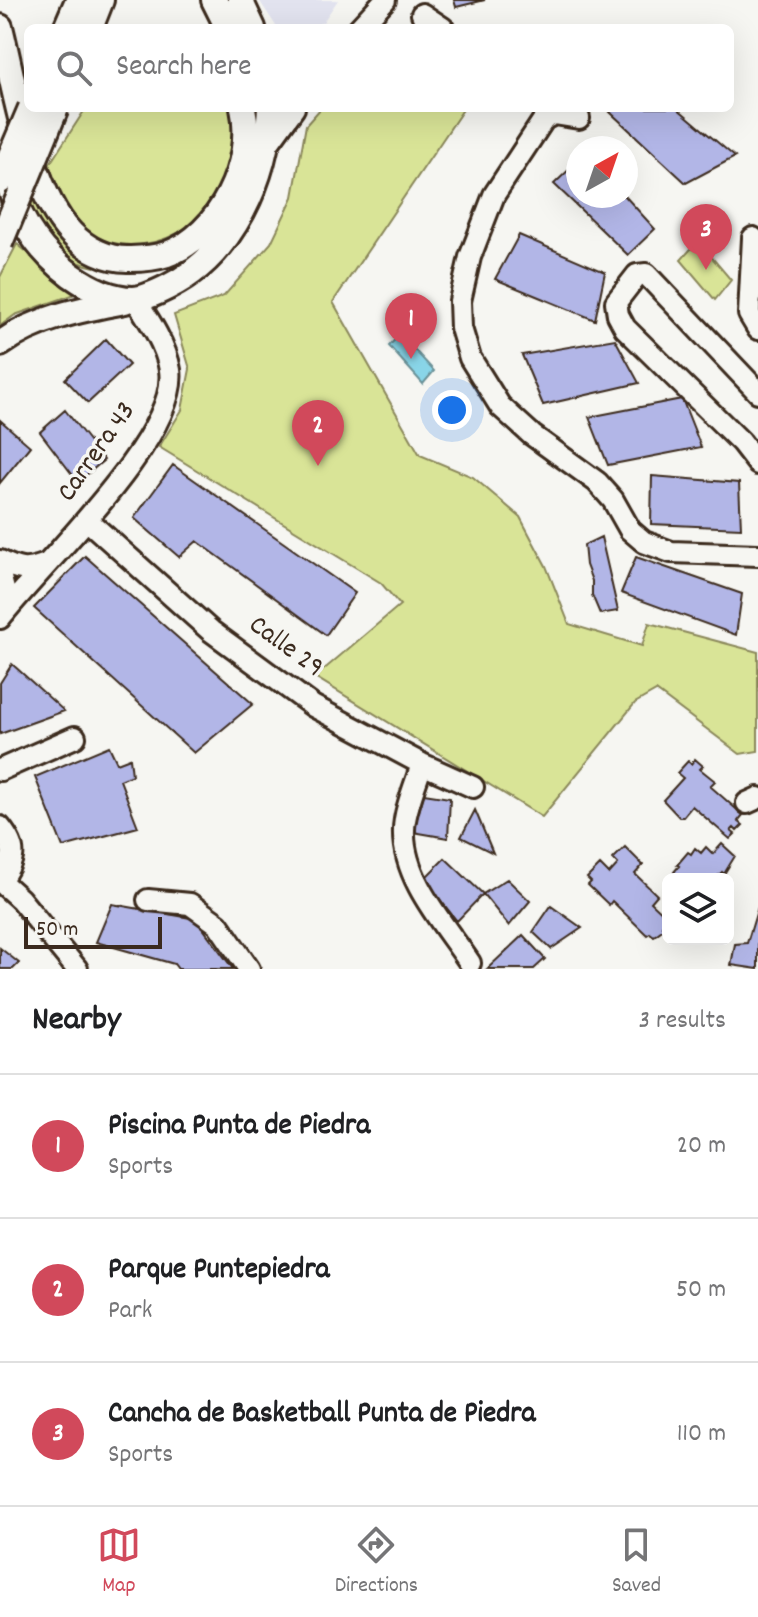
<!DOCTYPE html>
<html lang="en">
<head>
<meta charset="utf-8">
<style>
	:root { --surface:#fff; --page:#f2f2f2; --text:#202124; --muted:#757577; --line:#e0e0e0; --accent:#d1495b }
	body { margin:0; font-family:Dekko,sans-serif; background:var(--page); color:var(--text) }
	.controls { position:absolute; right:24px; bottom:24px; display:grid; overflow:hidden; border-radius:12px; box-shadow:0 8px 32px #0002 }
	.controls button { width:72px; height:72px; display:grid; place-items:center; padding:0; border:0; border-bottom:2px solid var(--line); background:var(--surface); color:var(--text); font:40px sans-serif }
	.compass { position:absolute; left:566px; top:136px; width:72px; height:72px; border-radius:50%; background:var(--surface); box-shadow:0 8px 32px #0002; rotate:40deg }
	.scale { position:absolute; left:24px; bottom:20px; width:138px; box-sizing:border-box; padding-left:8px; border:4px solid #3b2a1e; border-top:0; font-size:22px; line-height:28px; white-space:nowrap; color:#3b2a1e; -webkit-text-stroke:6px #f6f6f2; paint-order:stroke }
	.you { position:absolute; left:452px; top:410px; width:28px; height:28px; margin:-20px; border:6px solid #fff; border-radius:50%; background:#1a73e8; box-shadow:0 0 0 12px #1a73e833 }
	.badge { display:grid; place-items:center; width:52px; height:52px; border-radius:50%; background:var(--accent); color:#fff; font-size:26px; font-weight:700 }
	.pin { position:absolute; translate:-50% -66px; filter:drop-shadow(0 2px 4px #0008) }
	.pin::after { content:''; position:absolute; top:42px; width:28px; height:24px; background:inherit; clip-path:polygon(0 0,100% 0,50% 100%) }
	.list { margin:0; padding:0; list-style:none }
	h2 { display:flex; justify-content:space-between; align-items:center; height:104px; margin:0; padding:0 32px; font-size:34px }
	h2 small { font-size:26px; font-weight:400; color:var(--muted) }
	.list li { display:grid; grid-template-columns:52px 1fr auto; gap:24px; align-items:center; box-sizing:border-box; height:144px; padding:0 32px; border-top:2px solid var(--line) }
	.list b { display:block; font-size:30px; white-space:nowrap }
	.list p { margin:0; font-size:26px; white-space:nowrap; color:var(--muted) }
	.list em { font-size:26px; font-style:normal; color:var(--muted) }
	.icon { flex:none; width:44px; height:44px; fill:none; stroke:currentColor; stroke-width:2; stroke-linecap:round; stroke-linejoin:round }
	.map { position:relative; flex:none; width:758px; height:969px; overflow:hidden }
	.search { position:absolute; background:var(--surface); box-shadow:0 8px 32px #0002; left:24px; right:24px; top:24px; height:88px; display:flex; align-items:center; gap:20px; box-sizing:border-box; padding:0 28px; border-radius:12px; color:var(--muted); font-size:30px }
	.sheet { height:536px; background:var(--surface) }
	nav { display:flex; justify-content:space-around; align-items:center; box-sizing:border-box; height:112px; border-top:2px solid var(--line); background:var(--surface); font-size:22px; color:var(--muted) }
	nav a { display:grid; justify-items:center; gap:4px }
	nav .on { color:var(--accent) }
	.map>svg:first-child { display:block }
	.built { fill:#e2e3ef }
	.green { fill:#d9e497; stroke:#8a875a; stroke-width:2 }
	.water { fill:#89d5e8; stroke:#6a9197; stroke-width:2 }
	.building { fill:#b2b6e7; stroke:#3b2a1e; stroke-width:2 }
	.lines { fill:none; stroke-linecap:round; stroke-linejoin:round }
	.minor-casing { stroke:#3b2a1e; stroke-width:26 }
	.major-casing { stroke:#3b2a1e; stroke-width:30 }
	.minor { stroke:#f6f6f2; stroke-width:20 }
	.major { stroke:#f6f6f2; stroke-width:24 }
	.major-bridge-casing { stroke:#3b2a1e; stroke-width:30; stroke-linecap:butt }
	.major-bridge { stroke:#f6f6f2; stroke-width:24 }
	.labels { text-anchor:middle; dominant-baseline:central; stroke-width:7; stroke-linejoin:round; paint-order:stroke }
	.street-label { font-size:28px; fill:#3b2a1e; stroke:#f6f6f2 }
</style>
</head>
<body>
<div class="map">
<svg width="758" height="969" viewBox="0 0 758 969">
	<rect width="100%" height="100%" fill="#f6f6f2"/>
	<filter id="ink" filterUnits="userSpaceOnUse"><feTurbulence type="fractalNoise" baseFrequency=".0125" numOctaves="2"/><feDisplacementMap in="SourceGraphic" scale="16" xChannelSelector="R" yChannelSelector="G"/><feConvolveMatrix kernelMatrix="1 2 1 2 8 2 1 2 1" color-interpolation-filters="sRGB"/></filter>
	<g filter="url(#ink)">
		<path class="built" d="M259 0H338L323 22 311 28H283L276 26Z"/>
		<path class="green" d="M86 108H234C240 137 236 140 227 167 225 177 223 188 217 197 198 227 165 245 130 245 110 244 93 240 80 225 64 209 57 186 49 165Z
			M321 108H464L333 302 420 455 473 477 520 517 546 566 569 624 642 646 649 623 758 652V751L740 754 656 691 635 703 542 817 315 677 400 605 381 583 159 447 182 410 190 369 174 315 224 296 271 243 293 197 306 125Z
			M35 196C54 230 63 244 95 267 59 260 49 239 27 213Z
			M698 241 731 280 715 300 681 260Z
			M17 244 78 293 15 315 0 326V277Z"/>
		<path class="water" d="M400 334 434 371 423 384 389 346Z"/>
		<path class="building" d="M454 0H485L456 7Z
			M615 108H677L735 157 686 183 610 112Z
			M578 161V196H625L655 229 628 255 554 184Z
			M519 235 605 272 595 320 495 279Z
			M106 339 129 365 88 403 65 379Z
			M615 339 639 383 543 405 522 355Z
			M682 399 701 447 608 465 589 417Z
			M65 410 104 460 78 482 40 432Z
			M0 420 30 446 0 483Z
			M173 465 355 593 326 635 197 541 179 557 134 518Z
			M652 476 739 483 741 528 651 524Z
			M601 537 618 611 600 614 592 595V581L586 565 584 545Z
			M85 556 253 704 194 753 34 608Z
			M636 557 742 594 736 635 621 593Z
			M12 664 64 711 0 734V683Z
			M109 746 117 763 130 758 132 775 120 780 138 827 63 847 35 777Z
			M695 759 703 766 700 769 715 781 710 786 743 815 738 821 743 825 737 831 734 828 731 831 735 834 730 839 692 806 683 817H679L663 800 683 778 677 773 688 761 691 764Z
			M424 794 450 798 448 838 413 832Z
			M475 810 493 853 461 837Z
			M722 844 735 856 724 874 722 872 715 879H682L674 872 679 866 677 865 688 852 691 854 695 848 701 853 706 847 713 854Z
			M625 847 643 865 635 874 657 895 651 902 668 918 662 926 665 928 654 936 650 933 647 935 612 901 609 905 588 885 591 882 587 878 600 865 609 874 618 864 613 859Z
			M445 858 483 894 457 921 424 879Z
			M507 879 530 901 509 926 483 894Z
			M112 904 196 919 233 969H178L174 964 96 942Z
			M551 906 582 928 551 949 533 932Z
			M758 907V969L731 965 735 944 747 943Z
			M523 935 545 959 534 969H487Z
			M0 948 19 963 13 969H0Z"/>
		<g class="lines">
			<g class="minor-casing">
				<path id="minor" d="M422 14 443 28
					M359 28 385 0
					M579 118 554 114 544 119 494 195 470 257 460 301 461 328 470 358 500 406 532 435 597 482 613 500 630 530 644 542 671 552 758 555
					M265 148 294 108
					M753 238 749 314 758 329
					M758 392 646 274 637 275 616 302 618 315 625 328 741 442 758 464
					M87 520 211 631 313 706 422 764 473 787
					M0 561C18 570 25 572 44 565
					M0 574 5 594V612
					M0 618C40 566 180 436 170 370 166 345 149 320 135 299
					M422 764C416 783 404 811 404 830 402 879 445 925 470 963
					M0 770 75 737
					M747 803 758 798
					M0 827C18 849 15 859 0 881
					M0 881 20 899 77 969
					M148 900 190 904 218 924 249 969"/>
			</g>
			<g class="major-casing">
				<path id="major" d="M214 0 228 28
					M240 0 253 28
					M0 27C15 86 29 189 71 233 86 249 108 260 130 259 143 259 155 258 167 254 220 235 255 162 243 108
					M66 28 78 0
					M90 28 101 0
					M11 191C22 225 42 254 71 275 88 287 111 299 133 299 144 299 158 292 168 287 233 255 267 177 270 108
					M0 344C36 318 82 309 125 301"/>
			</g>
			<use href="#minor" class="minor"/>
			<use href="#major" class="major"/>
			<g class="major-bridge-casing">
				<path id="major-bridge" d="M0 181 31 108
					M0 243 56 108"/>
			</g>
			<use href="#major-bridge" class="major-bridge"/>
		</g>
	</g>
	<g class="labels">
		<g class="street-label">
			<text transform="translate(98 453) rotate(-55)">Carrera 43</text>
			<text transform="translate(285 648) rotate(36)">Calle 29</text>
		</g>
	</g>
</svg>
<div class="controls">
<button><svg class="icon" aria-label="layers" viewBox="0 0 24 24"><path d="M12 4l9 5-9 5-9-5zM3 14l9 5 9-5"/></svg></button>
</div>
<svg class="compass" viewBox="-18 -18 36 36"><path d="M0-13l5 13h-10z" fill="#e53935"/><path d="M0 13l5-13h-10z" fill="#757577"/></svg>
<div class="scale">50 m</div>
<div class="you"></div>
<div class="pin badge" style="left:411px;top:359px">1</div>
<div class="pin badge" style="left:318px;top:466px">2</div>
<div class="pin badge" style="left:706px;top:270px">3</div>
<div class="search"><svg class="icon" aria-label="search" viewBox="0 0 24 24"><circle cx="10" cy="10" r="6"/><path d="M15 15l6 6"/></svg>Search here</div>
</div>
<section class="sheet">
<h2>Nearby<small>3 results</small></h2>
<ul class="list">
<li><span class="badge">1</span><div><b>Piscina Punta de Piedra</b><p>Sports</p></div><em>20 m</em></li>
<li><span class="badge">2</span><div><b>Parque Puntepiedra</b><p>Park</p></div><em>50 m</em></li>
<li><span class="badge">3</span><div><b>Cancha de Basketball Punta de Piedra</b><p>Sports</p></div><em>110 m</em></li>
</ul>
</section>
<nav>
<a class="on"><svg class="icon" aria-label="map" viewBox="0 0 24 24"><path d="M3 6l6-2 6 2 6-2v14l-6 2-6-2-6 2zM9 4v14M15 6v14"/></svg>Map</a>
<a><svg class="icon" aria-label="directions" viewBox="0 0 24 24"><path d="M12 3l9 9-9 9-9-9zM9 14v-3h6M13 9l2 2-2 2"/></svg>Directions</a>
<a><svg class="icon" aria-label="saved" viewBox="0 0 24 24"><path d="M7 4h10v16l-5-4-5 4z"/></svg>Saved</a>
</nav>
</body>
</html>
